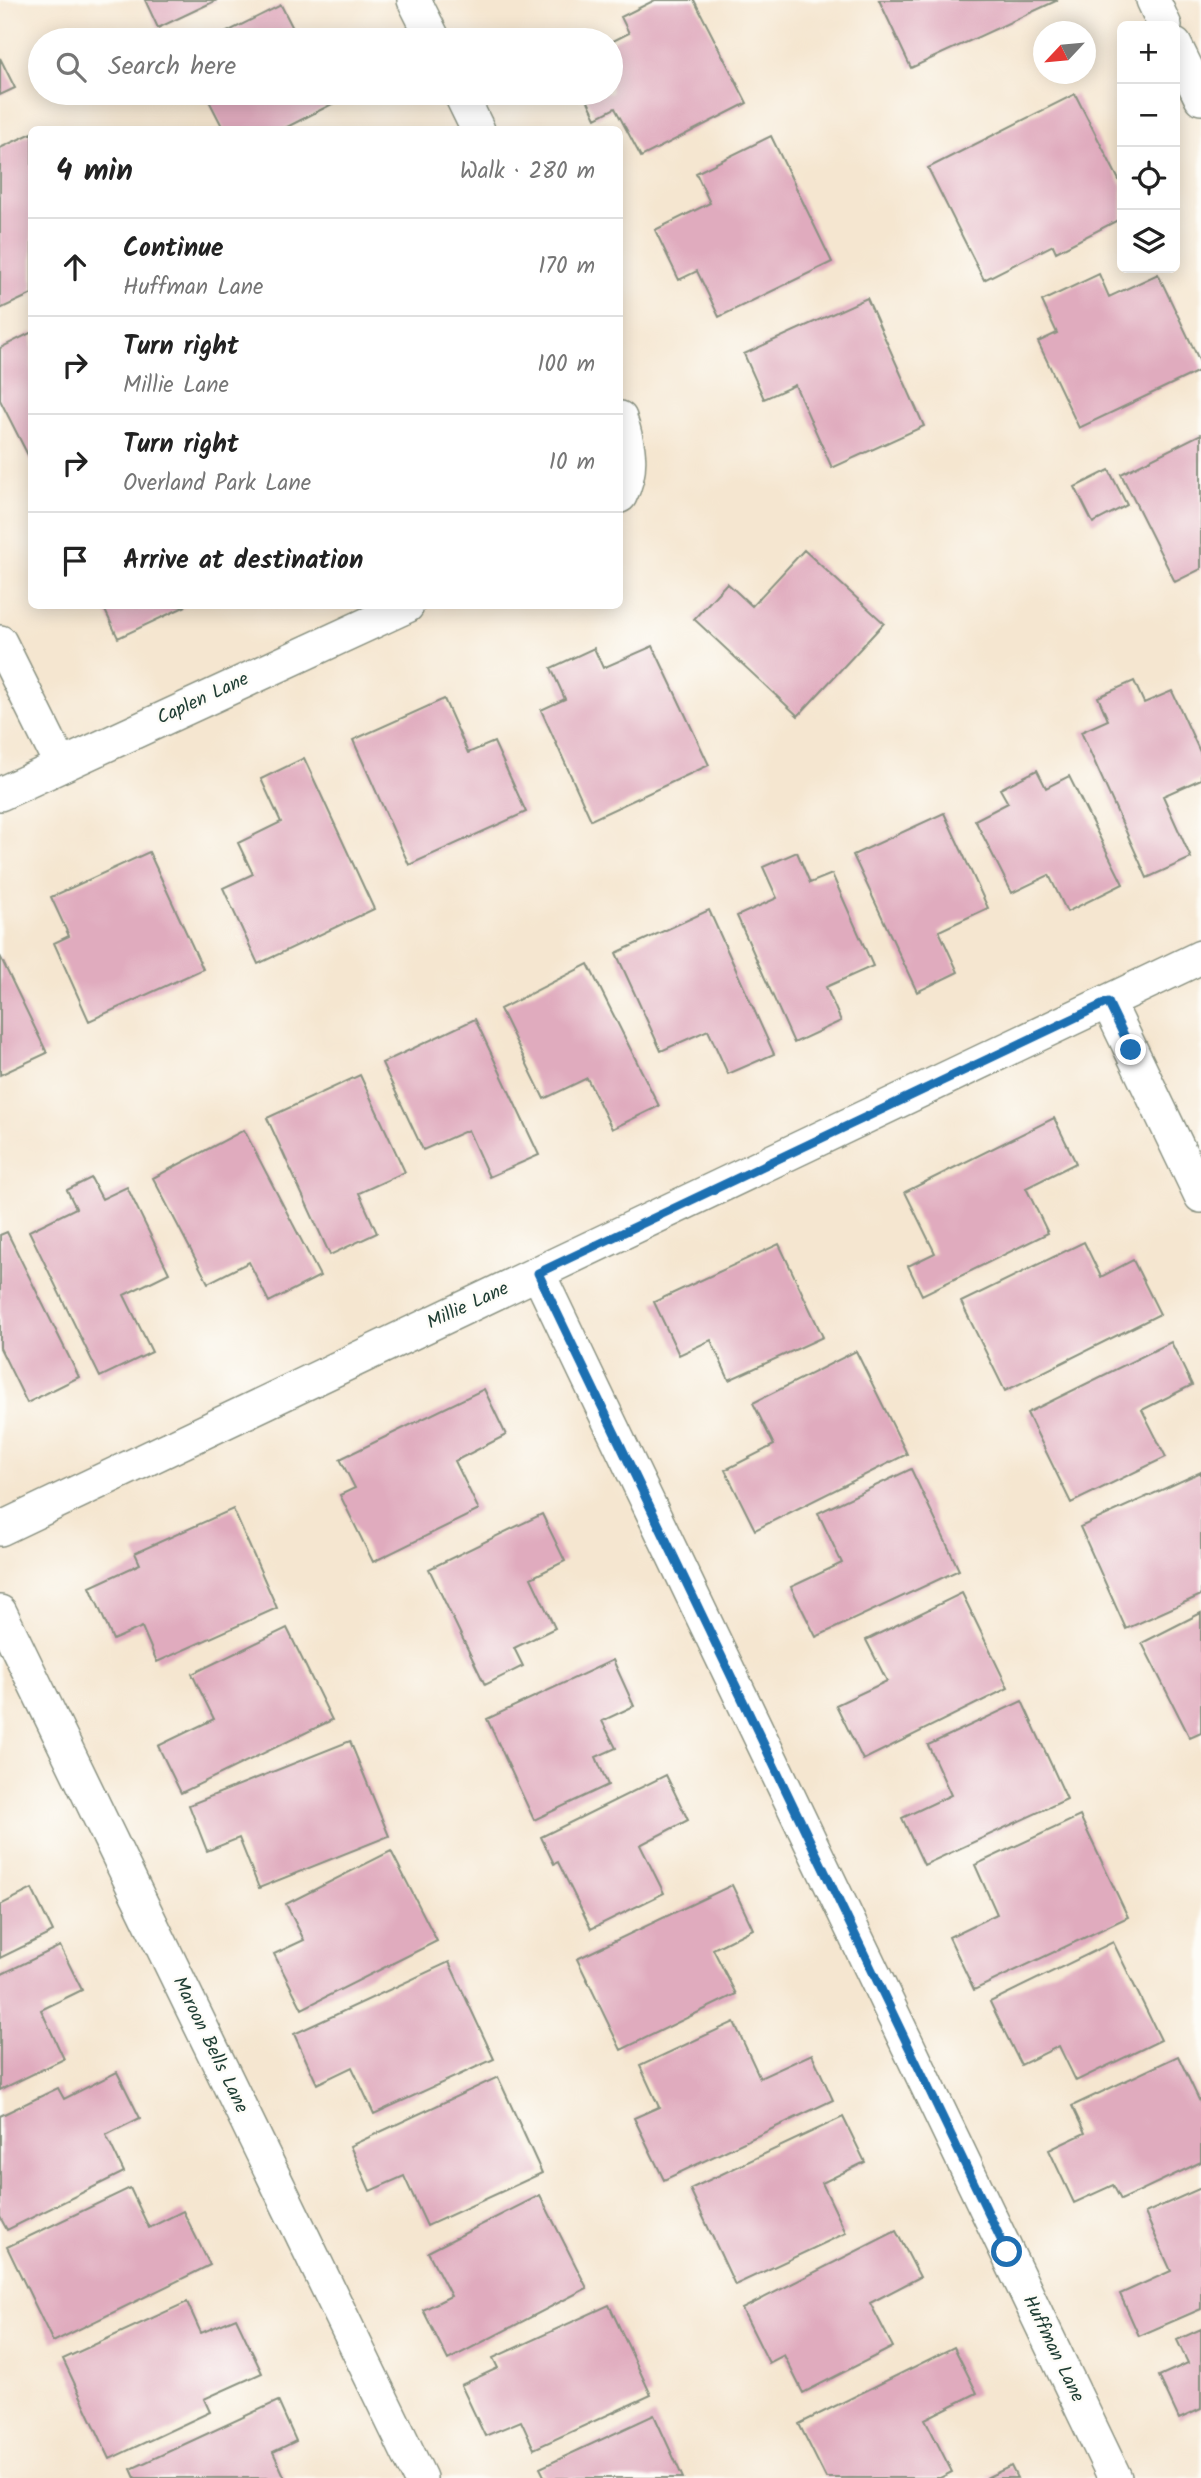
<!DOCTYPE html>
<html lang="en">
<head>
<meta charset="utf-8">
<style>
	:root { --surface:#fff; --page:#f2f2f2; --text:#222; --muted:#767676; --line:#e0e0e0 }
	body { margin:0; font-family:Kalam,sans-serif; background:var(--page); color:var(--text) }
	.controls { position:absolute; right:21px; top:21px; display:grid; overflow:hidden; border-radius:10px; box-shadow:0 4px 18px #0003 }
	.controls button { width:63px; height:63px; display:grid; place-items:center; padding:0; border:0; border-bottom:2px solid var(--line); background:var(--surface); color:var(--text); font:35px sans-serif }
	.compass { position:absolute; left:1033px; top:21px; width:63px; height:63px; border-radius:50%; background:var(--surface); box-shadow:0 4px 18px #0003; rotate:244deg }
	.stop { position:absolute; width:21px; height:21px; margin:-16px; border:5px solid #1f6fb2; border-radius:50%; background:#fff }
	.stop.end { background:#1f6fb2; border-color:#fff; box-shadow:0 2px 7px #0008 }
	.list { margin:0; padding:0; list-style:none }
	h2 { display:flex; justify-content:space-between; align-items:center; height:91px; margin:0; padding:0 28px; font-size:30px }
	h2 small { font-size:23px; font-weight:400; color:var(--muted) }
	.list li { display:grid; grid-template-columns:46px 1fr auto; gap:21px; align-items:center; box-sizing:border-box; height:98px; padding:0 28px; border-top:2px solid var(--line) }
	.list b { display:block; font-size:26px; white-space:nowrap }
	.list p { margin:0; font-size:23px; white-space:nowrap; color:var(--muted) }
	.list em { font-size:23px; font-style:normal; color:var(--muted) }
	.icon { flex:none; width:38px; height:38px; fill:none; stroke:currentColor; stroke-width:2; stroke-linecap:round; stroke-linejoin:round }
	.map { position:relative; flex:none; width:1201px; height:2478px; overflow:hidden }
	.search { position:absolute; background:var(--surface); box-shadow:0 4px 18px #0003; left:28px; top:28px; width:595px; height:77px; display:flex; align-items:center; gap:18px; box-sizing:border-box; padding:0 24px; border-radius:38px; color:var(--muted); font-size:26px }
	.panel { position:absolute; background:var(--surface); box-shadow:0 4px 18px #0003; left:28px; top:126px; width:595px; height:483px; border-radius:10px }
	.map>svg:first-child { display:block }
	.building { fill:#e0abbe }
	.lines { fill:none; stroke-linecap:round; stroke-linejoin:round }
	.street-casing { stroke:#8a9282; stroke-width:36 }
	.street { stroke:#fff; stroke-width:33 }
	.route { stroke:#1f6fb2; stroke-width:9 }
	.labels { text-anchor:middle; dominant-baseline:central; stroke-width:5; stroke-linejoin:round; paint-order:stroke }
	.street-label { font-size:19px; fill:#1f3d34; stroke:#fdfcf7 }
</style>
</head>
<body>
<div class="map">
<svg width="1201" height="2478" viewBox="0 0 1201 2478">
	<rect width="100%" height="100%" fill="#fdfcf7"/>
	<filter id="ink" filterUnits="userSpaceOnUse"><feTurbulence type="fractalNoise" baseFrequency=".0143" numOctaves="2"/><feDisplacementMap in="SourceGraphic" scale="14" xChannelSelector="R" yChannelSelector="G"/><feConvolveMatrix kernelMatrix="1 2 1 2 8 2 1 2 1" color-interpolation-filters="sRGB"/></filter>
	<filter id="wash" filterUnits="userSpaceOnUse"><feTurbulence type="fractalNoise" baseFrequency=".00686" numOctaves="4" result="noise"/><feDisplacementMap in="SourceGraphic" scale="28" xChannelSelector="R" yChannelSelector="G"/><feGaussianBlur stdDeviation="1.57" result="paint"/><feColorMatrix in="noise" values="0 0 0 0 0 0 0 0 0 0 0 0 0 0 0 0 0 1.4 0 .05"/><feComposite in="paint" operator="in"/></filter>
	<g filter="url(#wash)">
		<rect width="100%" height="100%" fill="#f5e6d0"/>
		<g id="blocks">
			<path class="building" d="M145 0H217L158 28Z
				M655 0H694L747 103 641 157 615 108 596 118 584 93H611V42L629 33 621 17Z
				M879 0H1058L911 68Z
				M281 5 299 40H211Z
				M0 58 15 88 0 95Z
				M205 93H347L348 96 285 128 286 130H224Z
				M1075 94 1122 186V218L1056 252 1053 245 984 280 928 168Z
				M32 133V294L0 309V148Z
				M771 136 832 262 719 317 697 271 679 280 655 230 710 203 696 173Z
				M1099 274 1109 297 1158 274 1201 364V370L1079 428 1038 342 1057 333 1042 301Z
				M867 298 924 426 832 468 795 385 764 399 744 354Z
				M32 332V463L0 400V348Z
				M1201 434V569L1175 582 1121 474Z
				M1109 470 1127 505 1093 523 1075 487Z
				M804 550 884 623 798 716 694 619 727 583 752 606Z
				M103 606H186L118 638Z
				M653 646 709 765 591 820 541 710 565 699 551 668 594 648 603 668Z
				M1134 681 1144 703 1172 691 1201 754V779L1163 796 1191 858 1147 878 1081 732 1108 720 1098 697Z
				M444 699 468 753 494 742 526 812 409 865 353 740Z
				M304 758 374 909 258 964 223 888 253 874 238 843 281 822 261 779Z
				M1037 770 1046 788 1069 776 1123 884 1067 912 1049 875 1012 893 975 820 1008 803 1000 789Z
				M944 813 988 908 939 931 958 972 917 992 853 855Z
				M149 852 203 969 89 1021 54 943 69 936 51 897Z
				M797 852 810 883 832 874 873 966 826 987 841 1021 794 1043 737 916 777 898 763 867Z
				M709 910 774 1054 728 1074 708 1030 661 1051 616 953Z
				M0 956 47 1053 0 1075Z
				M588 964 659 1106 612 1129 587 1078 544 1099 500 1009Z
				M475 1019 539 1155 489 1177 468 1130 423 1150 382 1063Z
				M360 1075 405 1172 359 1193 377 1233 330 1255 267 1118Z
				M1054 1118 1076 1163 1026 1188 1048 1233 922 1295 908 1266 935 1253 905 1192Z
				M244 1130 320 1276 269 1302 249 1262 208 1283 153 1178Z
				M91 1178 102 1199 127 1187 169 1273 124 1295 152 1352 100 1377 29 1231 76 1208 67 1190Z
				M7 1232 79 1377 27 1403 0 1348V1235Z
				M1084 1242 1101 1277 1133 1260 1160 1314 1005 1391 961 1302Z
				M779 1244 823 1337 729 1380 711 1340 679 1355 654 1302Z
				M1171 1342 1192 1385 1142 1410 1166 1457 1071 1503 1027 1413Z
				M856 1351 907 1454 755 1530 725 1470 774 1445 753 1403Z
				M484 1389 506 1435 455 1461 479 1510 373 1562 340 1495 355 1488 340 1459Z
				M911 1469 959 1570 816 1637 791 1587 842 1563 818 1513Z
				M1201 1472V1595L1126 1629 1080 1527Z
				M233 1509 277 1608 157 1662 142 1627 113 1640 90 1587 140 1564 135 1553Z
				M542 1514 565 1561 531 1578 555 1628 514 1648 523 1666 485 1685 429 1569Z
				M962 1593 1008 1688 863 1760 836 1705 887 1681 866 1640Z
				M1201 1613V1733L1190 1738 1142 1643Z
				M287 1628 332 1720 181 1793 158 1746 214 1719 192 1674Z
				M613 1660 634 1706 602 1721 616 1748 596 1757 608 1785 534 1820 487 1719Z
				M1022 1701 1067 1799 924 1865 902 1818 951 1795 928 1745Z
				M350 1741 389 1836 259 1888 239 1838 207 1851 189 1805Z
				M666 1775 688 1820 640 1845 664 1893 591 1929 558 1862 554 1864 541 1837Z
				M1080 1816 1128 1917 974 1990 949 1937 997 1914 975 1865Z
				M391 1851 437 1941 302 2009 274 1954 304 1940 286 1904Z
				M732 1885 753 1929 713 1949 736 1994 621 2050 577 1959Z
				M32 1889 53 1932 0 1958V1905Z
				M1113 1942 1161 2040 1076 2081 1059 2046 1021 2065 990 2002Z
				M60 1946 82 1990 41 2010 64 2059 0 2090V1975Z
				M449 1962 494 2059 374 2114 352 2067 317 2084 294 2034Z
				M734 2022 760 2078 812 2054 833 2100 664 2180 634 2118 659 2107 640 2066Z
				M1178 2056 1201 2104V2162L1121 2200 1113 2185 1074 2203 1049 2150 1085 2133 1072 2106Z
				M117 2072 140 2118 106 2135 124 2172 7 2230 0 2217V2116L58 2088 64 2099Z
				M498 2077 542 2173 427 2226 404 2176 370 2191 350 2146Z
				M843 2117 865 2162 822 2183 846 2233 735 2285 690 2189Z
				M130 2188 149 2228 183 2211 210 2265 53 2342 7 2247Z
				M1201 2188V2309L1139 2336 1120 2294 1171 2271 1145 2213Z
				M540 2195 587 2288 448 2360 423 2310 451 2296 428 2252Z
				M896 2231 920 2277 870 2303 893 2347 803 2393 784 2355 769 2363 742 2309Z
				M187 2302 201 2333 236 2318 262 2373 204 2399 210 2412 110 2459 63 2359Z
				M609 2305 651 2395 534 2449 521 2421 485 2436 461 2385 498 2368 493 2358Z
				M1201 2329V2409L1179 2419 1159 2376 1188 2363 1177 2340Z
				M954 2347 977 2393 925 2419 952 2472 940 2478H826L799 2424Z
				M278 2401 296 2441 273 2452 285 2478H135L131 2469Z
				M654 2415 683 2478H545L540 2468Z
				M1011 2466 1017 2478H986Z"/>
		</g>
	</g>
	<g filter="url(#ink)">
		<use href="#blocks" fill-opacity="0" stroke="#8a9282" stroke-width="2"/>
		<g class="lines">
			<g class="street-casing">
				<path id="street" d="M414 0 434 40
					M1153 0 1165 26
					M1175 45 1201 98
					M460 93 478 130
					M620 418C629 445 634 469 620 496
					M0 642 61 765
					M0 794 407 606
					M1108 1002 1201 1196
					M538 1273 1115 2478
					M0 1529 1201 957
					M0 1612 420 2478"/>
			</g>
			<use href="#street" class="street"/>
		</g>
	</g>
	<g class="lines" filter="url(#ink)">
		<path class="route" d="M1007 2252 538 1273 1108 1002 1131 1050"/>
	</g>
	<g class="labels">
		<g class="street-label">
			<text transform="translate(203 699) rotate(-25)">Caplen Lane</text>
			<text transform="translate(468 1306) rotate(-25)">Millie Lane</text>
			<text transform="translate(210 2045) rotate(64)">Maroon Bells Lane</text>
			<text transform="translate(1053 2349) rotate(64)">Huffman Lane</text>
		</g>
	</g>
</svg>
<div class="controls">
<button>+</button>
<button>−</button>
<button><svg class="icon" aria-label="locate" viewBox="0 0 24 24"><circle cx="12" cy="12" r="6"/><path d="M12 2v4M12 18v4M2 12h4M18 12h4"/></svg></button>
<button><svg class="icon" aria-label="layers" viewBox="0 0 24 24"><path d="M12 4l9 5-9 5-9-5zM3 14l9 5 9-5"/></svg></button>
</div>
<svg class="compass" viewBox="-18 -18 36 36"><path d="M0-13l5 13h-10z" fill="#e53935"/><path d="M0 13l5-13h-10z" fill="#767676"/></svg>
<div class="stop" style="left:1007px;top:2252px"></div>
<div class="stop end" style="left:1131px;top:1050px"></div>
<div class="search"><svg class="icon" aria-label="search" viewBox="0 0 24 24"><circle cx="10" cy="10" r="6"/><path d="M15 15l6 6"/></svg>Search here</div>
<section class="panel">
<h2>4 min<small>Walk · 280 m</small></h2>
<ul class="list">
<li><svg class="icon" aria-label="ahead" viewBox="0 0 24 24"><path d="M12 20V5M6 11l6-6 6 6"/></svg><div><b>Continue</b><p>Huffman Lane</p></div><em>170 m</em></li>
<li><svg class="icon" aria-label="right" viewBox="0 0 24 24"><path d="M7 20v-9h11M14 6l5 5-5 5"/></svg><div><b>Turn right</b><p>Millie Lane</p></div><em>100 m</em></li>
<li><svg class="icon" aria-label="right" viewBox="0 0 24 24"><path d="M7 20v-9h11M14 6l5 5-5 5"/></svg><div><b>Turn right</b><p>Overland Park Lane</p></div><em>10 m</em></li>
<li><svg class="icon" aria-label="arrive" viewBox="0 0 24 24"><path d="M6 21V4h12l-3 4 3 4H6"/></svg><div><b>Arrive at destination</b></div></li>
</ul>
</section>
</div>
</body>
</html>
